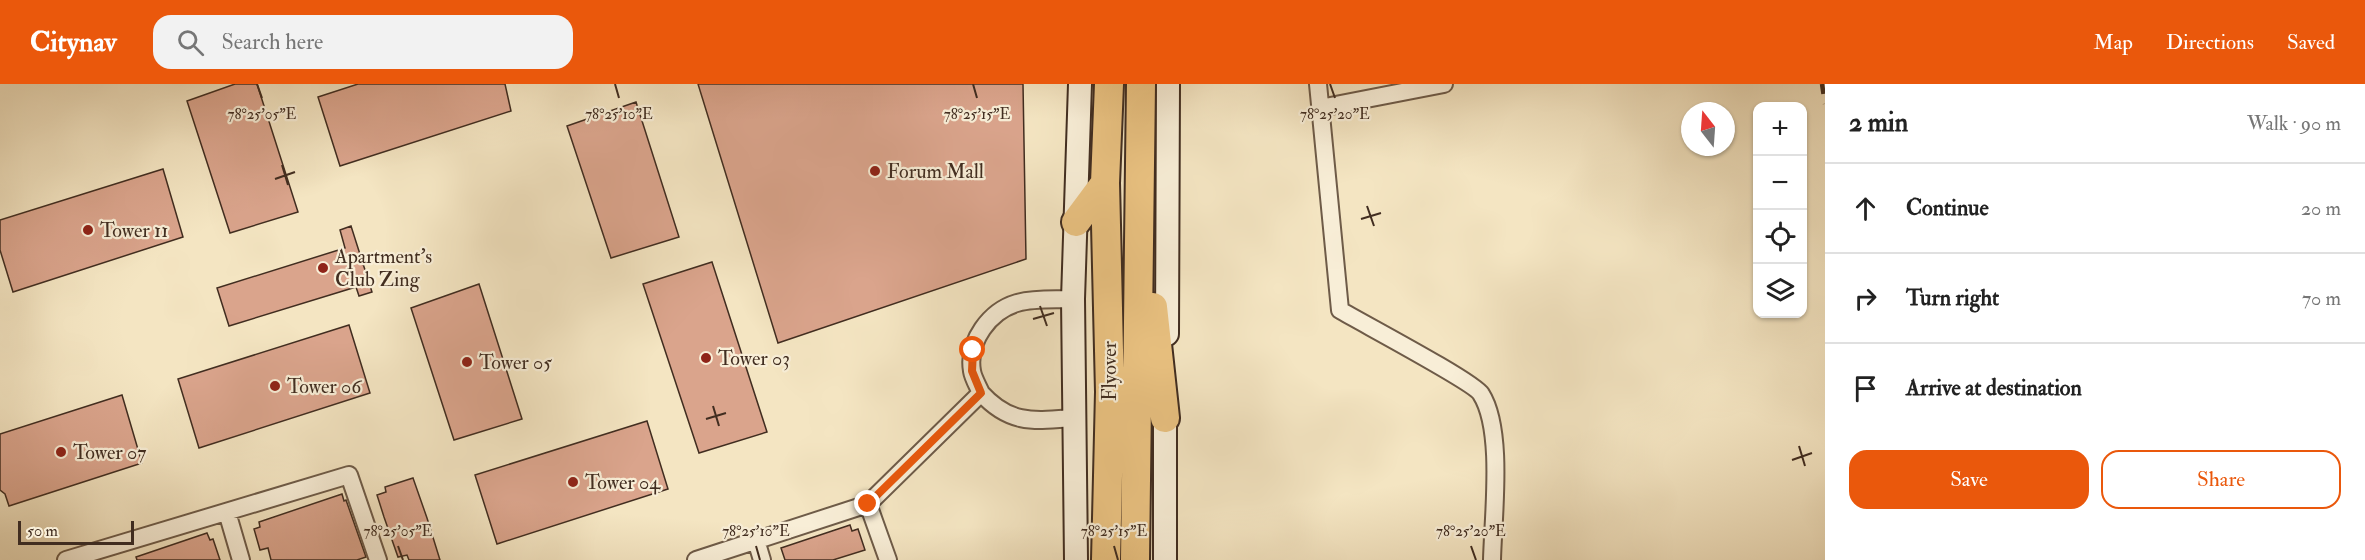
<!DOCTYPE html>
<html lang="en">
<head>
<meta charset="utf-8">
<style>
	:root { --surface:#fff; --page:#f2f2f2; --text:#222; --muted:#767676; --line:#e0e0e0; --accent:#ea580c }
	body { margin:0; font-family:"IM FELL Double Pica",serif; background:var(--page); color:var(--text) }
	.controls { position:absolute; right:18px; top:18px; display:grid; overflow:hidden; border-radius:12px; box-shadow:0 2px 4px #0004 }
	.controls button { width:54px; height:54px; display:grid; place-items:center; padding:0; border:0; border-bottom:2px solid var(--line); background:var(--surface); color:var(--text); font:30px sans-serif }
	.compass { position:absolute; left:1681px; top:18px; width:54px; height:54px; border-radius:50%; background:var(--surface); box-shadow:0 2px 4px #0004; rotate:343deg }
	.scale { position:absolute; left:18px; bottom:15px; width:116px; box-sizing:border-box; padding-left:6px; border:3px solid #412d20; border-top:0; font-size:16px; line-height:21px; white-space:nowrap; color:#412d20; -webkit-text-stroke:4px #f8eed7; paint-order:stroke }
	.stop { position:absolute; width:18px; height:18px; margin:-14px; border:4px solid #ea580c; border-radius:50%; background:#fff }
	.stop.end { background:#ea580c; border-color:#fff; box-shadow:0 2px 6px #0008 }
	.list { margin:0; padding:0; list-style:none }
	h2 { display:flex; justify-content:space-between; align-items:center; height:78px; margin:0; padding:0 24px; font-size:26px }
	h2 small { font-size:20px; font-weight:400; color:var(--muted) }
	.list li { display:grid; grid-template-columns:39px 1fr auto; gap:18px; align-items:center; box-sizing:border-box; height:90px; padding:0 24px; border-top:2px solid var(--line) }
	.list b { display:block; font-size:22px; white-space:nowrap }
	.list em { font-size:20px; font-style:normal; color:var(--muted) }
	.actions { display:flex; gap:12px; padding:18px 24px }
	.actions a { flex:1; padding:14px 0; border:2px solid var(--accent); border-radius:18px; text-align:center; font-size:21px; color:var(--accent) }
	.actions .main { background:var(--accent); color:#fff }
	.icon { flex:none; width:33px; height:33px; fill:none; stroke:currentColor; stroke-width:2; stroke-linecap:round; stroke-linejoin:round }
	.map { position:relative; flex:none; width:1825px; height:476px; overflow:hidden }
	header { display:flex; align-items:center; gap:36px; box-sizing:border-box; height:84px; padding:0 30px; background:var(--accent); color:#fff }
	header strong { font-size:28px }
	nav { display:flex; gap:33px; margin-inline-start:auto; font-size:21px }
	.search { width:420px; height:54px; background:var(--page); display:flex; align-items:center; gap:15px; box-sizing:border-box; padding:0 21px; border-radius:18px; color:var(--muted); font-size:22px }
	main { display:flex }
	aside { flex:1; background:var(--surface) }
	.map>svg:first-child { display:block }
	.building { fill:#daa48c; stroke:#412d20; stroke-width:1.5 }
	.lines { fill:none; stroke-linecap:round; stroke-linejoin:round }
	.street-casing { stroke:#6e5b48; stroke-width:20 }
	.secondary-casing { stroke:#412d20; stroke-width:26 }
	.highway-casing { stroke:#412d20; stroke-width:32 }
	.street { stroke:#f8eed7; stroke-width:16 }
	.secondary { stroke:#f8eed7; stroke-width:22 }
	.highway { stroke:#eac281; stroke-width:28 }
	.rail { stroke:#412d20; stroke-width:4.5; stroke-dasharray:10 10; stroke-linecap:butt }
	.route { stroke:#ea580c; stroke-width:8 }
	.ticks { fill:none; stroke:#412d20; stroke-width:2 }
	.poi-dot { fill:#8f2418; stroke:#f8eed7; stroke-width:2 }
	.labels { text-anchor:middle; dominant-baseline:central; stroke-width:4.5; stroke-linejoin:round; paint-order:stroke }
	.poi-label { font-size:20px; fill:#412d20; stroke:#f8eed7; text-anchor:start }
	.street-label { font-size:20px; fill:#412d20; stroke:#f8eed7 }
	.ticks-label { font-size:15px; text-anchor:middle; fill:#412d20; stroke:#f8eed7; stroke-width:4.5; stroke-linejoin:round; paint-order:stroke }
</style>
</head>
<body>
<header>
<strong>Citynav</strong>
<div class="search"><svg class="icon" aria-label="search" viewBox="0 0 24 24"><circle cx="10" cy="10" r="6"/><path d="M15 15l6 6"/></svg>Search here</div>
<nav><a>Map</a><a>Directions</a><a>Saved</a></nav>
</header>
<main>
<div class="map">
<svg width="1825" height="476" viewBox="0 0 1825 476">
	<rect width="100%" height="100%" fill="#f4e5c2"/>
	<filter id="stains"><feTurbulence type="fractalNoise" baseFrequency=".00333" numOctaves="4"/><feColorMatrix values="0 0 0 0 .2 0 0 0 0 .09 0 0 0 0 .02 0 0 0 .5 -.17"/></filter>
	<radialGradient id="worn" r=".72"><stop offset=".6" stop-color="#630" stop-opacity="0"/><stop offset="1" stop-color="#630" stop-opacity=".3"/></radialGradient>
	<path class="building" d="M235 0H257L298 128 230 149 187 17Z
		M358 0H505L511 27 340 82 318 13Z
		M698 0H1023L1026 175 778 259Z
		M636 18 679 153 611 174 567 42Z
		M163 85 183 153 13 208 0 166V136Z
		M351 142 372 208 359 212 356 203 229 242 217 204 345 164 340 146Z
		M712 178 767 348 699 369 643 200Z
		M479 200 522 335 454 356 411 224Z
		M349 241 370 309 199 364 178 295Z
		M122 311 142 379 9 422 5 410 0 406V350Z
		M647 337 668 405 497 460 475 391Z
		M413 394 427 434 440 476H409L407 471 398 473 384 433 377 411 386 408 385 403Z
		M342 410 344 417 346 416 366 473 357 476H271L268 464 260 466 254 445 260 443 259 438Z
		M850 441 852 447 858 445 865 466 833 476H785L781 464Z
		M207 449 210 456 213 455 220 476H137L136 473Z"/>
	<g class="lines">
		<g class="street-casing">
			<path id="street" d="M1318 0 1340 226C1360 238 1474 298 1481 310 1504 346 1493 432 1492 476
				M1320 24 1444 0
				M981 309C978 302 973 294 972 287 967 257 990 227 1017 219 1035 214 1055 216 1073 215
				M868 420 888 476
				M227 428 241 476
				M756 456 762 476
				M66 476 349 391 378 476
				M696 476 868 420 981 309C1010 341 1034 337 1074 334"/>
		</g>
		<g class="secondary-casing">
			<path id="secondary" d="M1167 250 1168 0
				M1076 476 1073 215 1080 0
				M1165 476V319"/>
		</g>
		<g class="highway-casing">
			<path id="highway" d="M1076 138 1105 99
				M1153 223 1165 334
				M1106 476 1110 308 1105 99 1109 0
				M1135 476 1141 0"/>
		</g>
		<use href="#street" class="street"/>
		<use href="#secondary" class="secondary"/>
		<use href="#highway" class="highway"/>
		<path class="rail" d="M1822 0 1825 20"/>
	</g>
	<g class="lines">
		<path class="route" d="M868 420 981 309 972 287 973 266"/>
	</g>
	<path class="ticks" d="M257 0 262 14M615 0 619 14M973 0 977 14M1330 0 1335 14M282 81 288 101M275 95 295 88M1367 122 1374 142M1361 135 1381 129M1040 222 1047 242M1033 235 1054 229M713 322 719 342M706 335 726 329M1799 362 1805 382M1792 376 1812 369M398 462 403 476M756 462 760 476M1114 462 1118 476M1471 462 1476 476"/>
	<g class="poi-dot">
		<circle cx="875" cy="87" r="6"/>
		<circle cx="88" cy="146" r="6"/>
		<circle cx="323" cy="184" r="6"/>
		<circle cx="706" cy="274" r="6"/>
		<circle cx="467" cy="278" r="6"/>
		<circle cx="275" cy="302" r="6"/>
		<circle cx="61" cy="368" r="6"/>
		<circle cx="573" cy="398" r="6"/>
	</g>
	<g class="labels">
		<g class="poi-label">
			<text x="887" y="87">Forum Mall</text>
			<text x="100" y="146">Tower 11</text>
			<text x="335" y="172">Apartment's<tspan x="335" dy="23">Club Zing</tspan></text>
			<text x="718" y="274">Tower 03</text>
			<text x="479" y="278">Tower 05</text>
			<text x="287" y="302">Tower 06</text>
			<text x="73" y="368">Tower 07</text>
			<text x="585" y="398">Tower 04</text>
		</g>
		<g class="street-label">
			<text transform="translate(1109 287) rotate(-90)">Flyover</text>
		</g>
	</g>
	<g class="ticks-label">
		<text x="262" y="35">78°25'05"E</text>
		<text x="619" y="35">78°25'10"E</text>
		<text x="977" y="35">78°25'15"E</text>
		<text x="1335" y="35">78°25'20"E</text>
		<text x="398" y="452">78°25'05"E</text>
		<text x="756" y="452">78°25'10"E</text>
		<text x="1114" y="452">78°25'15"E</text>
		<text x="1471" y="452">78°25'20"E</text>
	</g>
	<rect width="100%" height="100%" filter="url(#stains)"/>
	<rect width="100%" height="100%" fill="url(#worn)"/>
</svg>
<div class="controls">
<button>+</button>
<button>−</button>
<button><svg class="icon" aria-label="locate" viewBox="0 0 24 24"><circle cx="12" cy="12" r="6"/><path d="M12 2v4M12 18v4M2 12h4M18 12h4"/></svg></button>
<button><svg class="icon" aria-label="layers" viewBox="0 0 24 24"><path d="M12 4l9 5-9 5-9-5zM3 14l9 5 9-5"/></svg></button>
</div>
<svg class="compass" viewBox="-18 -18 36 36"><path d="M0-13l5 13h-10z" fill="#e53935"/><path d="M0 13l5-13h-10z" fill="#767676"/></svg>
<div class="scale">50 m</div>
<div class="stop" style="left:973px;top:266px"></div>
<div class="stop end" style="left:868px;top:420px"></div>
</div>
<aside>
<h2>2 min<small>Walk · 90 m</small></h2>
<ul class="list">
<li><svg class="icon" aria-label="ahead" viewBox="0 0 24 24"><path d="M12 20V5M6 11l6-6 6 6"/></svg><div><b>Continue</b></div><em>20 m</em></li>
<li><svg class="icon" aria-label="right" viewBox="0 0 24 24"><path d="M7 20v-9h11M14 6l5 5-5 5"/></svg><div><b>Turn right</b></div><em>70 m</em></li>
<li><svg class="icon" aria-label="arrive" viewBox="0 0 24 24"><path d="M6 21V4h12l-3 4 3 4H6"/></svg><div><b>Arrive at destination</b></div></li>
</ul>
<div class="actions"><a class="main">Save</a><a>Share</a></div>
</aside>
</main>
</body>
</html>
